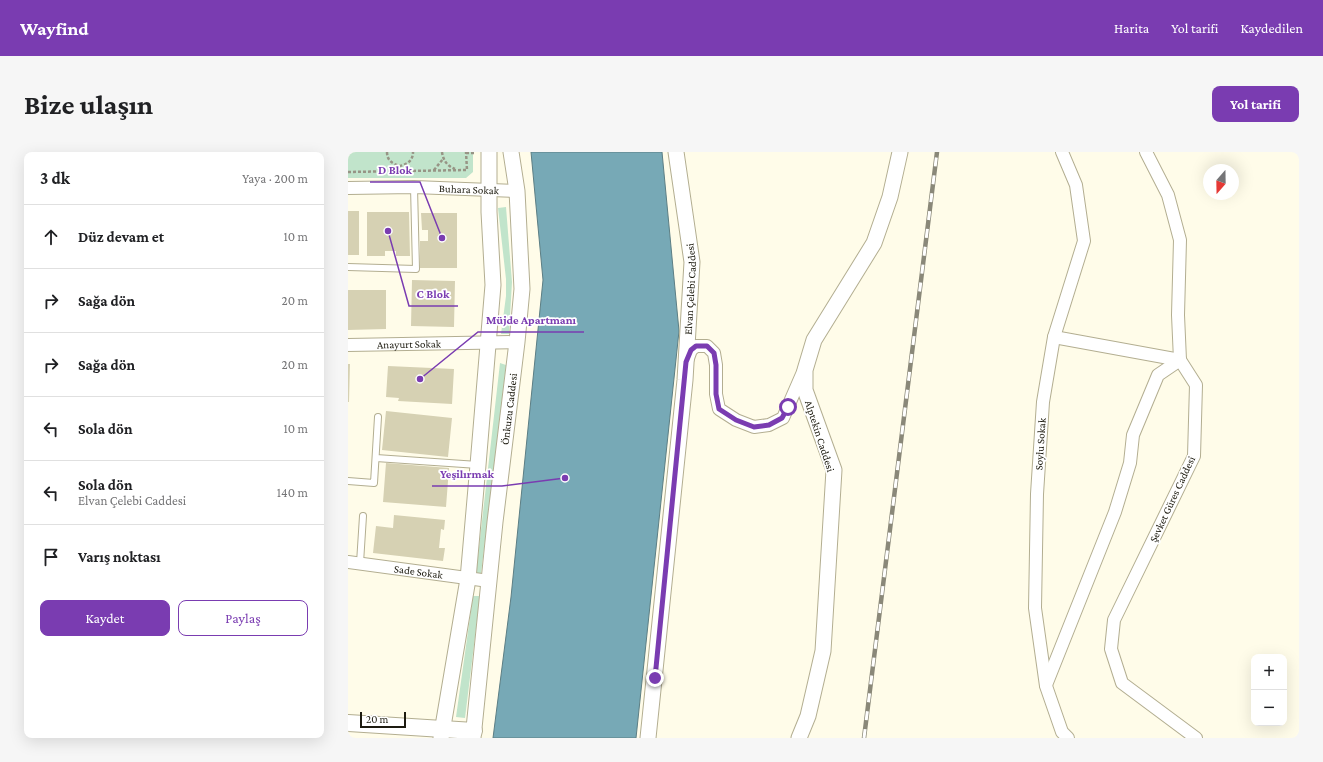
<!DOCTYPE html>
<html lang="tr">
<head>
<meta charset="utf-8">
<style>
	:root { --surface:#fff; --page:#f6f6f6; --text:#202124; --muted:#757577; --line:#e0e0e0; --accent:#7a3cb1 }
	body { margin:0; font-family:"Crimson Pro",serif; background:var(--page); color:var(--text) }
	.controls { position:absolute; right:12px; bottom:12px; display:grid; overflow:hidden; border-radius:8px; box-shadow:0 4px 16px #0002 }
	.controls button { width:36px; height:36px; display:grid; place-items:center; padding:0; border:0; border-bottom:1px solid var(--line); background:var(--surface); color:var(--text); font:20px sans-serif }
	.compass { position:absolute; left:855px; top:12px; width:36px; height:36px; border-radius:50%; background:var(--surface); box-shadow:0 4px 16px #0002; rotate:200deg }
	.scale { position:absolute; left:12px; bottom:10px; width:46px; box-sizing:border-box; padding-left:4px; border:2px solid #1d1b10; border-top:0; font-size:11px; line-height:14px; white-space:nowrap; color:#1d1b10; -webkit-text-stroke:3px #fff; paint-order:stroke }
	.stop { position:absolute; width:12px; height:12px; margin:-9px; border:3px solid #7a3cb1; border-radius:50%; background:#fff }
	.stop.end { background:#7a3cb1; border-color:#fff; box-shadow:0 1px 4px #0008 }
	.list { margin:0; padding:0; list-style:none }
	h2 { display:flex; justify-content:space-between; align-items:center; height:52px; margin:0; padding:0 16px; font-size:17px }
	h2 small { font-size:13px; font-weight:400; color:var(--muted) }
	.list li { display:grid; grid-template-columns:26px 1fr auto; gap:12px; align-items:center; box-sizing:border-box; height:64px; padding:0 16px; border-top:1px solid var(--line) }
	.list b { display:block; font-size:15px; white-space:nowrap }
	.list p { margin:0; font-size:13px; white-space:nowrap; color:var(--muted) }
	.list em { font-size:13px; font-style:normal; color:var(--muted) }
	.actions { display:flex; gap:8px; padding:12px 16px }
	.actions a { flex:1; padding:9px 0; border:1px solid var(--accent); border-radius:8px; text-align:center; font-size:14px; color:var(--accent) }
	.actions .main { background:var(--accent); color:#fff }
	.icon { flex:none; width:22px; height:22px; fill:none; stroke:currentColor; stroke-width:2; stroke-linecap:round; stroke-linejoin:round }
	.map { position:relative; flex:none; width:951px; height:586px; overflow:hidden; border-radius:8px }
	header { display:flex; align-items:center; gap:24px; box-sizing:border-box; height:56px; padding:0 20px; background:var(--accent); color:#fff }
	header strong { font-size:19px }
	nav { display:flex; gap:22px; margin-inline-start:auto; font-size:14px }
	.intro { display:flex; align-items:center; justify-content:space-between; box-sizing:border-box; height:96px; padding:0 24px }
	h1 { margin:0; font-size:28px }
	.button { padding:10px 18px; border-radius:8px; background:var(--accent); color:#fff; font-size:14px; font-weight:700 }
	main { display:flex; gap:24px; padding:0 24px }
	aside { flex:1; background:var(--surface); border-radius:8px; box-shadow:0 4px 16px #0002 }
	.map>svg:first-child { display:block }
	.green { fill:#c1e4cb }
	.water { fill:#77a9b6; stroke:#5c7e84 }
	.building { fill:#d6d1b3 }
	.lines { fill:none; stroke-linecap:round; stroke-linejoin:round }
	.service-casing { stroke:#b3ae91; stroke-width:8 }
	.minor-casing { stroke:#b3ae91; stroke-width:14 }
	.tertiary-casing { stroke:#b3ae91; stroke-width:17 }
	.secondary-casing { stroke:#b3ae91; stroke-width:18 }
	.path { stroke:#979485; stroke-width:2.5; stroke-dasharray:3 2; stroke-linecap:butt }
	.service { stroke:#fff; stroke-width:6 }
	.minor { stroke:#fff; stroke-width:12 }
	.tertiary { stroke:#fff; stroke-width:15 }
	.secondary { stroke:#fff; stroke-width:16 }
	.rail-casing { stroke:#8a8879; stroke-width:4.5 }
	.rail { stroke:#fff; stroke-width:3; stroke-dasharray:9; stroke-linecap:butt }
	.route { stroke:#7a3cb1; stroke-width:5 }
	.labels { text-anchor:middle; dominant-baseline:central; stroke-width:3.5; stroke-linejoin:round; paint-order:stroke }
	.street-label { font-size:11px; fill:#1d1b10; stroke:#fff }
	.leader { fill:none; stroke:#7a3cb1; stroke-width:1.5 }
	.callout-dot { fill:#7a3cb1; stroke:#fff; stroke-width:1.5 }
	.callout-label { font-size:12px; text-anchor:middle; font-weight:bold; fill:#7a3cb1; stroke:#fff; stroke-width:3.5; stroke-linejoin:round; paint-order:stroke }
</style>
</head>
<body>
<header>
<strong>Wayfind</strong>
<nav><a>Harita</a><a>Yol tarifi</a><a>Kaydedilen</a></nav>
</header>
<div class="intro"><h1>Bize ulaşın</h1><a class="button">Yol tarifi</a></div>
<main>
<aside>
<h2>3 dk<small>Yaya · 200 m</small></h2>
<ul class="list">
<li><svg class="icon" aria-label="ahead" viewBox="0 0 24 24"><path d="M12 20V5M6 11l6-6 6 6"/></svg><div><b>Düz devam et</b></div><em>10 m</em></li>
<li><svg class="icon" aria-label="right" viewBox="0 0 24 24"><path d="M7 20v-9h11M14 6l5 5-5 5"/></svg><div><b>Sağa dön</b></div><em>20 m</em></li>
<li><svg class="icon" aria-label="right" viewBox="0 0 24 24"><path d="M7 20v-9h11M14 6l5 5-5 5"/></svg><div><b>Sağa dön</b></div><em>20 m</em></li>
<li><svg class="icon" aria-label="left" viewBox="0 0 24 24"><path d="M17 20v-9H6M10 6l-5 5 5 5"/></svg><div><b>Sola dön</b></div><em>10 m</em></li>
<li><svg class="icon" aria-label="left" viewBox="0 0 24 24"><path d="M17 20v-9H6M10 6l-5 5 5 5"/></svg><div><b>Sola dön</b><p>Elvan Çelebi Caddesi</p></div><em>140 m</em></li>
<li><svg class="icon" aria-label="arrive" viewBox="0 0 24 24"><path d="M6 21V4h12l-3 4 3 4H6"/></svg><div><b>Varış noktası</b></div></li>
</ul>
<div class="actions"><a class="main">Kaydet</a><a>Paylaş</a></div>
</aside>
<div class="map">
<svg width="951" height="586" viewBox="0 0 951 586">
	<rect width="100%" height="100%" fill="#fffce9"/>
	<path class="green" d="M0 0H125V20L118 26H0Z
		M158 55 164 130 161 182H153L158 144V127L150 56Z
		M152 211 158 213 133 422H128Z
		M125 444H132L117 566 108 565Z"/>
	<path class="water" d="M183 0H314L331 179 288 586H145L163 445 195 128Z"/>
	<path class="building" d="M0 59H11V103H0Z
		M19 60H61L62 104H48V99H37V104H19Z
		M73 61H109V116H72V89H80V78H74Z
		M64 128 107 129 106 175 63 174Z
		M0 138H38V177L0 178Z
		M0 212H2L1 250H0Z
		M40 214 106 217 104 252 50 249 51 246 38 245Z
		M38 259 104 266 100 305 34 298Z
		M38 311 101 316 98 355 35 350Z
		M46 363 97 368 96 378 93 377 91 396H97L95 409 25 401 28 374 45 376Z"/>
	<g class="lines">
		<g class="service-casing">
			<path id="service" d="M0 115 68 117 66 35
				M28 306 130 313
				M0 329 26 331 30 265
				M12 411 15 364"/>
		</g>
		<g class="minor-casing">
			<g id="minor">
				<path d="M714 0 728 33 736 89 706 185 695 250 689 342 687 456 698 534 714 580 720 586"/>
				<path d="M798 0 820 43 832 88 830 163 832 208 848 233 846 304 766 468 763 497 774 531 848 586"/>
				<path id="s1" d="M0 36 66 35 169 39"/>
				<path d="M706 185 832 208"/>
				<path id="s2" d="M0 193 169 190"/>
				<path d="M339 209 343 198 348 194H359L366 201 368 213V242L371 257 388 268 406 275 421 273 435 266 455 220"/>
				<path id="s3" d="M0 410 141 429"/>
				<path d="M698 533 767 360 782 311 785 283 810 223 832 208"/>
			</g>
		</g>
		<g class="tertiary-casing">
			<g id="tertiary">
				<path d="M93 586 120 427 130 313 145 133 141 60V0"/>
				<path id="s4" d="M125 586 147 370 169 190 174 137 169 39 163 0"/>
				<path id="s5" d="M300 586 337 228 344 110 328 0"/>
				<path d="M451 586 460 564 475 499 486 318 457 238V218L466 188 526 91 542 45 552 0"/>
			</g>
		</g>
		<g class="secondary-casing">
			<path id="secondary" d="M0 571 126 579"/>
		</g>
		<path class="path" d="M39 0C39 9 45 12 52 14 60 12 65 8 65 0
			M94 0C95 8 99 14 107 17
			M118 1H128
			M86 18 95 7
			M0 20 119 18 118 0"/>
		<use href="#service" class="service"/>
		<use href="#minor" class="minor"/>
		<use href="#tertiary" class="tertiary"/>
		<use href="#secondary" class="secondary"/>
		<g class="rail-casing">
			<path id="rail" d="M516 586 589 0"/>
		</g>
		<use href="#rail" class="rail"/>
	</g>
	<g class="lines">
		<path class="route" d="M307 526 338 210 343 198 348 194H359L366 201 368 213V242L371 257 388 268 406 275 421 273 434 266 440 255"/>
	</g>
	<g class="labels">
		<g class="street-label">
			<text stroke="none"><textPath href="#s1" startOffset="121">Buhara Sokak</textPath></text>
			<text stroke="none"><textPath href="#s5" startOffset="451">Elvan Çelebi Caddesi</textPath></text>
			<text stroke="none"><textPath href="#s2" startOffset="61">Anayurt Sokak</textPath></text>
			<text stroke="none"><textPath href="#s4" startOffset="331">Önkuzu Caddesi</textPath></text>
			<text transform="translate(472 284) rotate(72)">Alptekin Caddesi</text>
			<text transform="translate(692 292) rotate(-86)">Soylu Sokak</text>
			<text transform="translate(824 347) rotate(-65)">Şevket Güres Caddesi</text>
			<text stroke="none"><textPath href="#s3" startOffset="71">Sade Sokak</textPath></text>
		</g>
	</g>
	<path class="leader" d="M94 86L72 30H22M40 79L61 154H110M72 227L130 180H236M217 326L154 334H84"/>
	<g class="callout-dot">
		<circle cx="94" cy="86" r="4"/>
		<circle cx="40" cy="79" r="4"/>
		<circle cx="72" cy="227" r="4"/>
		<circle cx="217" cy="326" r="4"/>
	</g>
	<g class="callout-label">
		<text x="47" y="22">D Blok</text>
		<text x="85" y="146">C Blok</text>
		<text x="183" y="172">Müjde Apartmanı</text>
		<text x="119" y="326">Yeşilırmak</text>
	</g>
</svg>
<div class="controls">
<button>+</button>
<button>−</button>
</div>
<svg class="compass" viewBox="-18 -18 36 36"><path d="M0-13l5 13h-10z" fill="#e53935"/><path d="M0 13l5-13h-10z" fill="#757577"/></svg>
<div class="scale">20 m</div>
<div class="stop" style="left:440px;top:255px"></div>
<div class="stop end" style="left:307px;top:526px"></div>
</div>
</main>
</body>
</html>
